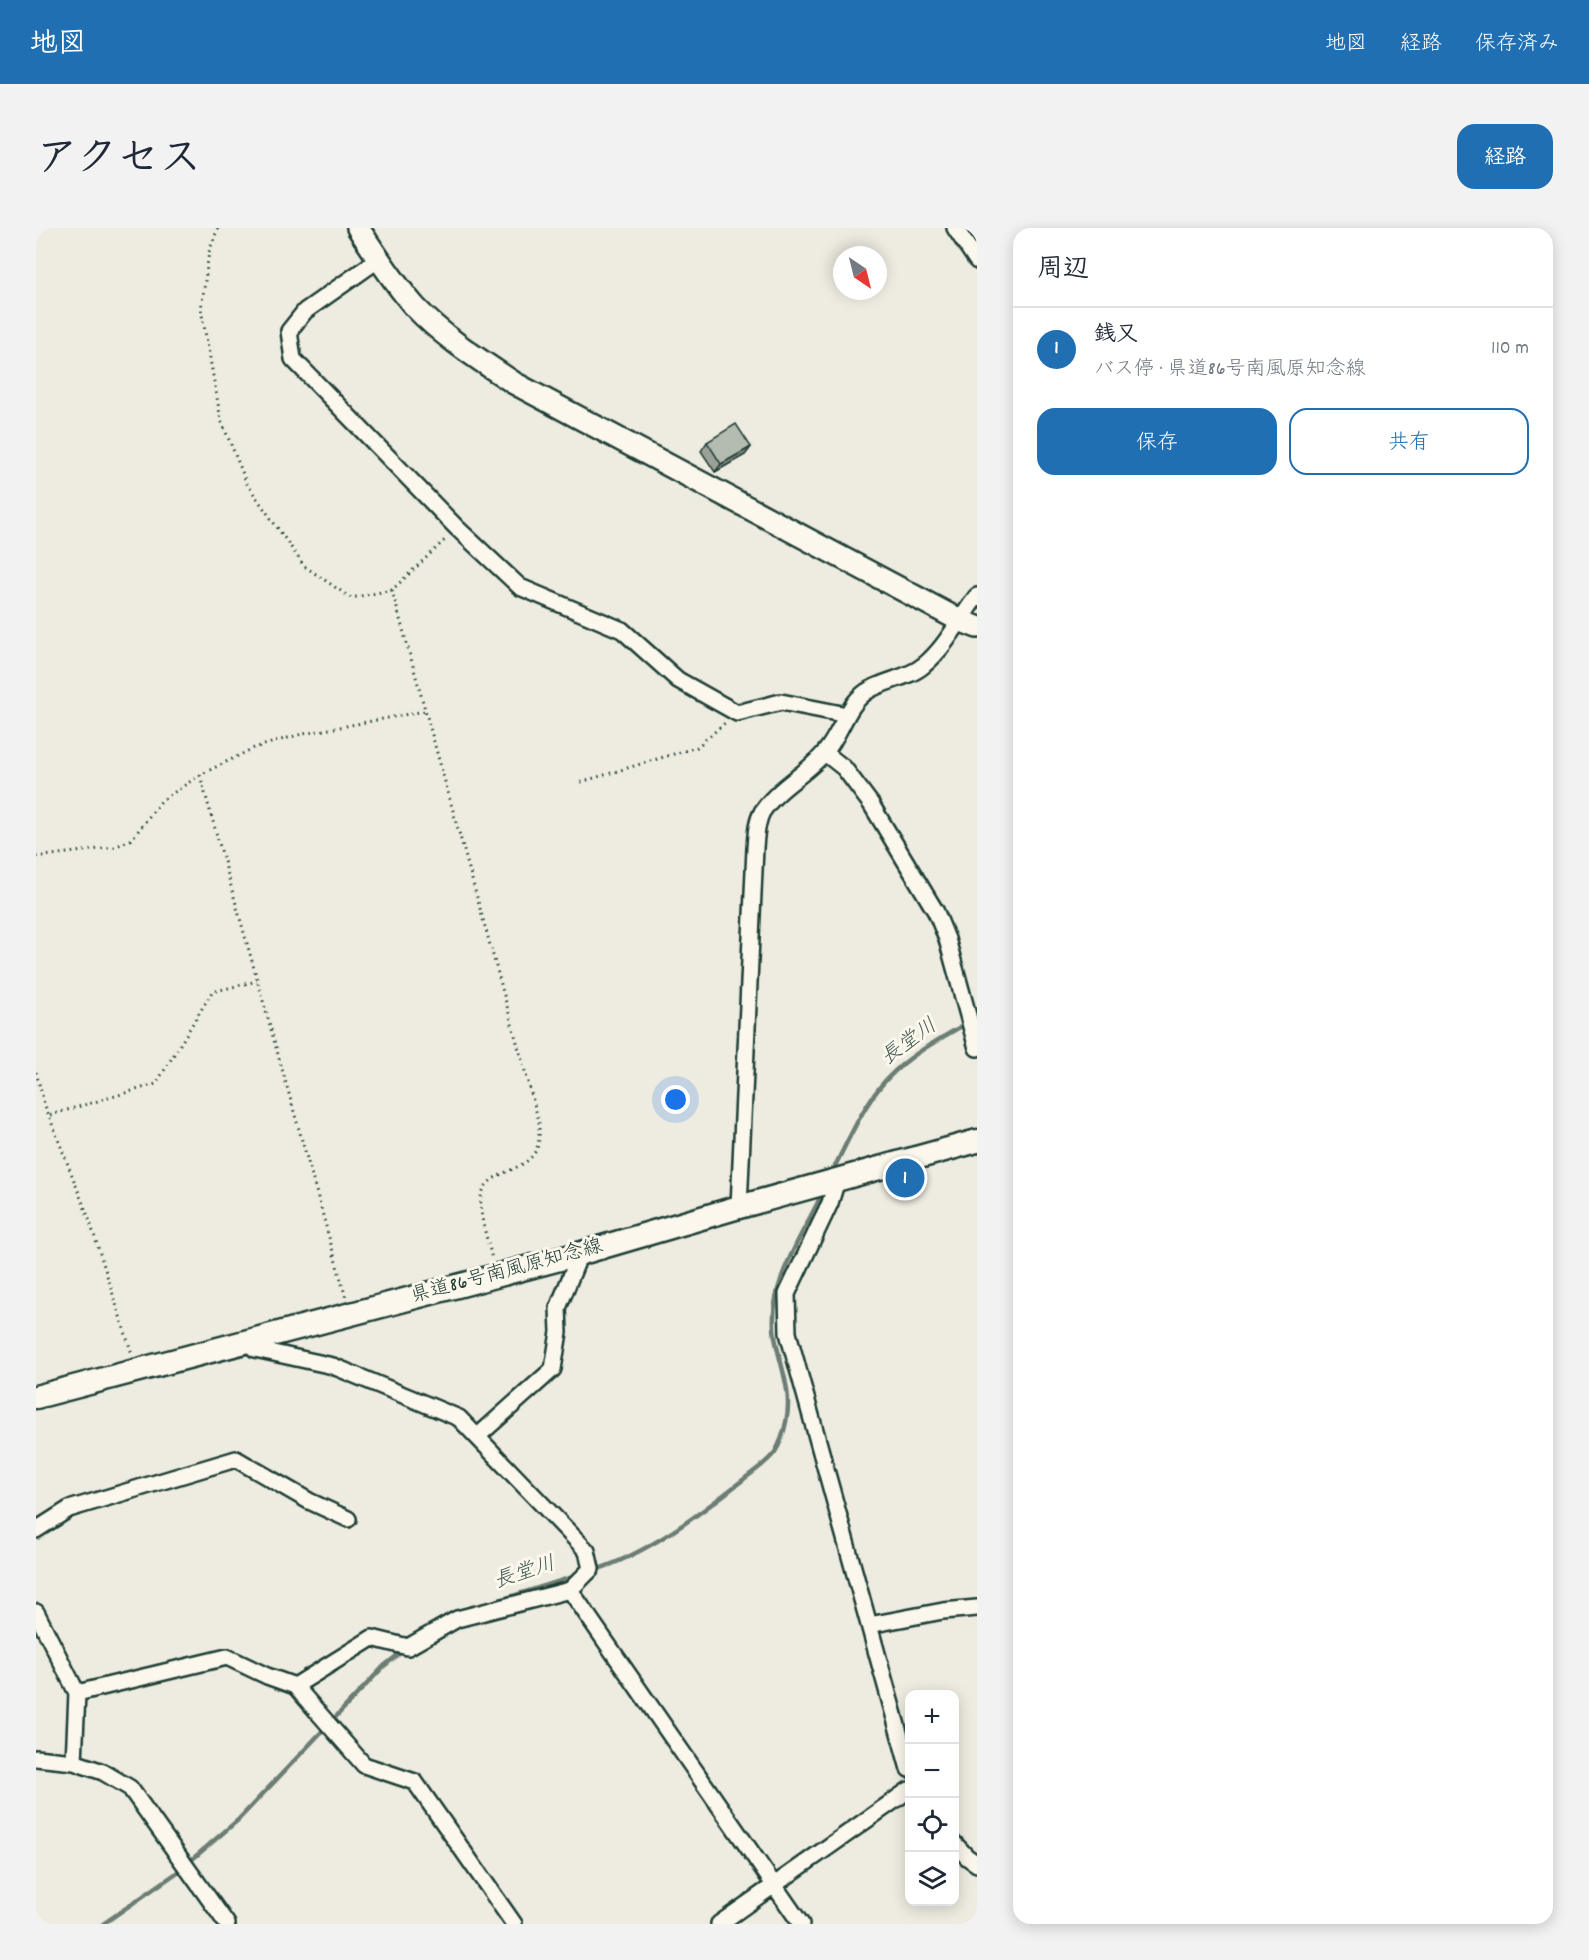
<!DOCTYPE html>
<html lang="ja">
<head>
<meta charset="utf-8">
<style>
	:root { --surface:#fff; --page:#f2f2f3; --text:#1f2937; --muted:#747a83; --line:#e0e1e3; --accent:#1f6fb2 }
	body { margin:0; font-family:Dekko,"Klee One",sans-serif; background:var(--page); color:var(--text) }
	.controls { position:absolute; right:18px; bottom:18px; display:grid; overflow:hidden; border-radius:12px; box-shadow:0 3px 15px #0003 }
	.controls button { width:54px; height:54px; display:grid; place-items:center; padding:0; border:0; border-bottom:2px solid var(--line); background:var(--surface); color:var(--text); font:30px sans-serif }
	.compass { position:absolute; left:797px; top:18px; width:54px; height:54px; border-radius:50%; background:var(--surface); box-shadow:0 3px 15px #0003; rotate:145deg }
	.you { position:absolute; left:640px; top:872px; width:21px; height:21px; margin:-15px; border:4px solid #fff; border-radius:50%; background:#1a73e8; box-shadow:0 0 0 9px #1a73e833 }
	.badge { display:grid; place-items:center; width:39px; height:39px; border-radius:50%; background:var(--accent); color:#fff; font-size:20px; font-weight:700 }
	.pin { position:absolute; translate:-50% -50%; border:3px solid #fff; box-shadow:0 2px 6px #0006 }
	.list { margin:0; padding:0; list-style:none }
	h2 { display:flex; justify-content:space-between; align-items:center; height:78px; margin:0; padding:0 24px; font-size:26px }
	h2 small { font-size:20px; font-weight:400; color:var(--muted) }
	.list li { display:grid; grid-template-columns:39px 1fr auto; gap:18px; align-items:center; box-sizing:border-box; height:84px; padding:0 24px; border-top:2px solid var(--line) }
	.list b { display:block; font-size:22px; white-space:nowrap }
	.list p { margin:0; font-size:20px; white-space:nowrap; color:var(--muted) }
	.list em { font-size:20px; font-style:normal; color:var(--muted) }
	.actions { display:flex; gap:12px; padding:18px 24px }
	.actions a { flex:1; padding:14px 0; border:2px solid var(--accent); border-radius:18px; text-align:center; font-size:21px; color:var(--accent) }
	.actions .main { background:var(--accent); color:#fff }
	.icon { flex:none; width:33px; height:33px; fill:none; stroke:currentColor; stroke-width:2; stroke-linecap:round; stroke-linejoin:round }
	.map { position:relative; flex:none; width:941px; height:1696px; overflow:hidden; border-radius:18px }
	header { display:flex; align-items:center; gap:36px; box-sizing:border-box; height:84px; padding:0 30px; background:var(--accent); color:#fff }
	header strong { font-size:28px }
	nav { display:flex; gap:33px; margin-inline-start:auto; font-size:21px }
	.intro { display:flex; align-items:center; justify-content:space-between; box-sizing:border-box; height:144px; padding:0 36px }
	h1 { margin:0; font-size:42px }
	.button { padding:15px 27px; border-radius:18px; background:var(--accent); color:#fff; font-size:21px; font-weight:700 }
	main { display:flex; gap:36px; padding:0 36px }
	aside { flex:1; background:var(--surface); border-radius:18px; box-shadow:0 3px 15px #0003 }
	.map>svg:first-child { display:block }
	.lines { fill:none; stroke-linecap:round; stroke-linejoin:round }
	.stream { stroke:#6c7d74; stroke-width:4.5 }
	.street-casing { stroke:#1f3d34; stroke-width:20 }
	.secondary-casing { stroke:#1f3d34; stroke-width:26 }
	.primary-casing { stroke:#1f3d34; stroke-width:27 }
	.path { stroke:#1f3d34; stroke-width:3; stroke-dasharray:1.5 4.5; stroke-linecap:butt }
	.street { stroke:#fbf7ec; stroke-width:15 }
	.secondary { stroke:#fbf7ec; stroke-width:21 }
	.primary { stroke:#fbf7ec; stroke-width:22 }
	.wall { fill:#9ba197; stroke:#1f3d34; stroke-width:1.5 }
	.shaded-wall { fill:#7e837b; stroke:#1f3d34; stroke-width:1.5 }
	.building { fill:#b4bbb0; stroke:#1f3d34; stroke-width:1.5 }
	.labels { text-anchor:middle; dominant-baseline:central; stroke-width:6; stroke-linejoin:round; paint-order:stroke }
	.street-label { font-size:20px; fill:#1f3d34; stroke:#fbf7ec }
	.water-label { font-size:21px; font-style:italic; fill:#455d54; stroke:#fbf7ec }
</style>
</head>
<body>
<header>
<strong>地図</strong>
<nav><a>地図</a><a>経路</a><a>保存済み</a></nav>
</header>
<div class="intro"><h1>アクセス</h1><a class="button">経路</a></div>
<main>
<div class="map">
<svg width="941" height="1696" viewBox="0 0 941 1696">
	<rect width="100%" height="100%" fill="#eeece1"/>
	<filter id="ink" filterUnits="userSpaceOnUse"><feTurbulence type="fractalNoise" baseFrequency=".0167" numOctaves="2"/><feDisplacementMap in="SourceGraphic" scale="12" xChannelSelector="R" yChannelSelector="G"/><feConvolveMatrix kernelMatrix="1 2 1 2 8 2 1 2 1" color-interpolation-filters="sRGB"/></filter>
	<g filter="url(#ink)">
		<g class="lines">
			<path class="stream" d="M799 938C816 905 831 868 859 843 883 821 913 806 941 789
				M556 1343C610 1327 664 1286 708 1251 718 1243 732 1234 739 1224 744 1216 748 1204 750 1194 757 1164 744 1138 739 1109 731 1059 762 1015 783 972
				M451 1376 540 1348
				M67 1696 139 1646 202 1592 348 1438 368 1422"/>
			<g class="street-casing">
				<path id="street" d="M919 0 941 33
					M343 31 269 83 253 103 257 131 421 300 484 359 586 402 642 452 701 485 745 474 811 487
					M789 525 808 540 835 576 900 684 911 711 941 820
					M801 952 794 975 751 1066 752 1105 873 1541
					M703 979 719 620C720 608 720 595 726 584 741 560 771 546 789 524 805 506 810 478 830 464 847 452 872 451 888 437 911 418 923 391 941 368
					M211 1112 219 1121 297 1138 423 1190 551 1323 555 1341 534 1362 421 1391 372 1419 336 1410 259 1458
					M442 1208 517 1141 523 1104 522 1080 540 1036 539 1027
					M0 1302 33 1281 200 1231 273 1273 312 1291
					M534 1362 765 1696
					M0 1384 41 1465
					M833 1397 907 1383 941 1380
					M0 1530 38 1534 67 1544 94 1560 191 1696
					M38 1534 41 1465 191 1429 231 1448 259 1458 328 1537 379 1554 478 1696
					M918 1615 931 1629 941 1636
					M683 1696 873 1562"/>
			</g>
			<g class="secondary-casing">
				<path id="secondary" d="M322 0C340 27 358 55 379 79 407 109 444 132 478 155L923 392 941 399"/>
			</g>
			<g class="primary-casing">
				<path id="primary" d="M0 1169 539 1027 703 979 941 913"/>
			</g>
			<path class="path" d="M182 0 173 24 165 81 185 192 211 256 268 338 315 370 356 362 411 310
				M356 362 503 894C503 903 504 914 500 922 489 946 449 941 445 970 443 989 452 1012 456 1031
				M164 547 310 1070
				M545 554 661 519 690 494
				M0 629 79 619 96 611 125 573 164 547 218 520 262 507 389 483
				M0 844 8 875 53 991 96 1126
				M14 887 120 856 176 764 221 753"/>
			<use href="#street" class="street"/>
			<use href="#secondary" class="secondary"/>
			<use href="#primary" class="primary"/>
		</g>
		<path class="wall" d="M671 214 715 219 709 227 679 244 665 223Z"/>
		<path class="shaded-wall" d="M715 219 709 227 679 244 685 236Z"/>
		<path class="building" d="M700 196 715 219 685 236 671 214Z"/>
	</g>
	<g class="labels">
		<g class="street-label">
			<text transform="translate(471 1044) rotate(-15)">県道86号南風原知念線</text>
		</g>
		<g class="water-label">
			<text transform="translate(874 815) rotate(-36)">長堂川</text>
			<text transform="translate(489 1346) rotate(-18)">長堂川</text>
		</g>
	</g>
</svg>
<div class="controls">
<button>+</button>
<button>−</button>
<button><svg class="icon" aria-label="locate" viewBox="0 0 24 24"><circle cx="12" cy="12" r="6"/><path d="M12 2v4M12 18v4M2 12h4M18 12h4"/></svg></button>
<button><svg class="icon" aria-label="layers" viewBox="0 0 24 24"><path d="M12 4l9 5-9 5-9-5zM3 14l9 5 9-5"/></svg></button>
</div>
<svg class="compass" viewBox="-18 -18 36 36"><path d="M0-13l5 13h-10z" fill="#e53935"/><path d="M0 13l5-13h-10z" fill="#747a83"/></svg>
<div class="you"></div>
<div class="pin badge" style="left:869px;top:950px">1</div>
</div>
<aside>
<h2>周辺<small></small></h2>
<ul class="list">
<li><span class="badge">1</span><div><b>銭又</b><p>バス停 · 県道86号南風原知念線</p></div><em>110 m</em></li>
</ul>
<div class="actions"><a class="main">保存</a><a>共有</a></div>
</aside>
</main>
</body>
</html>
